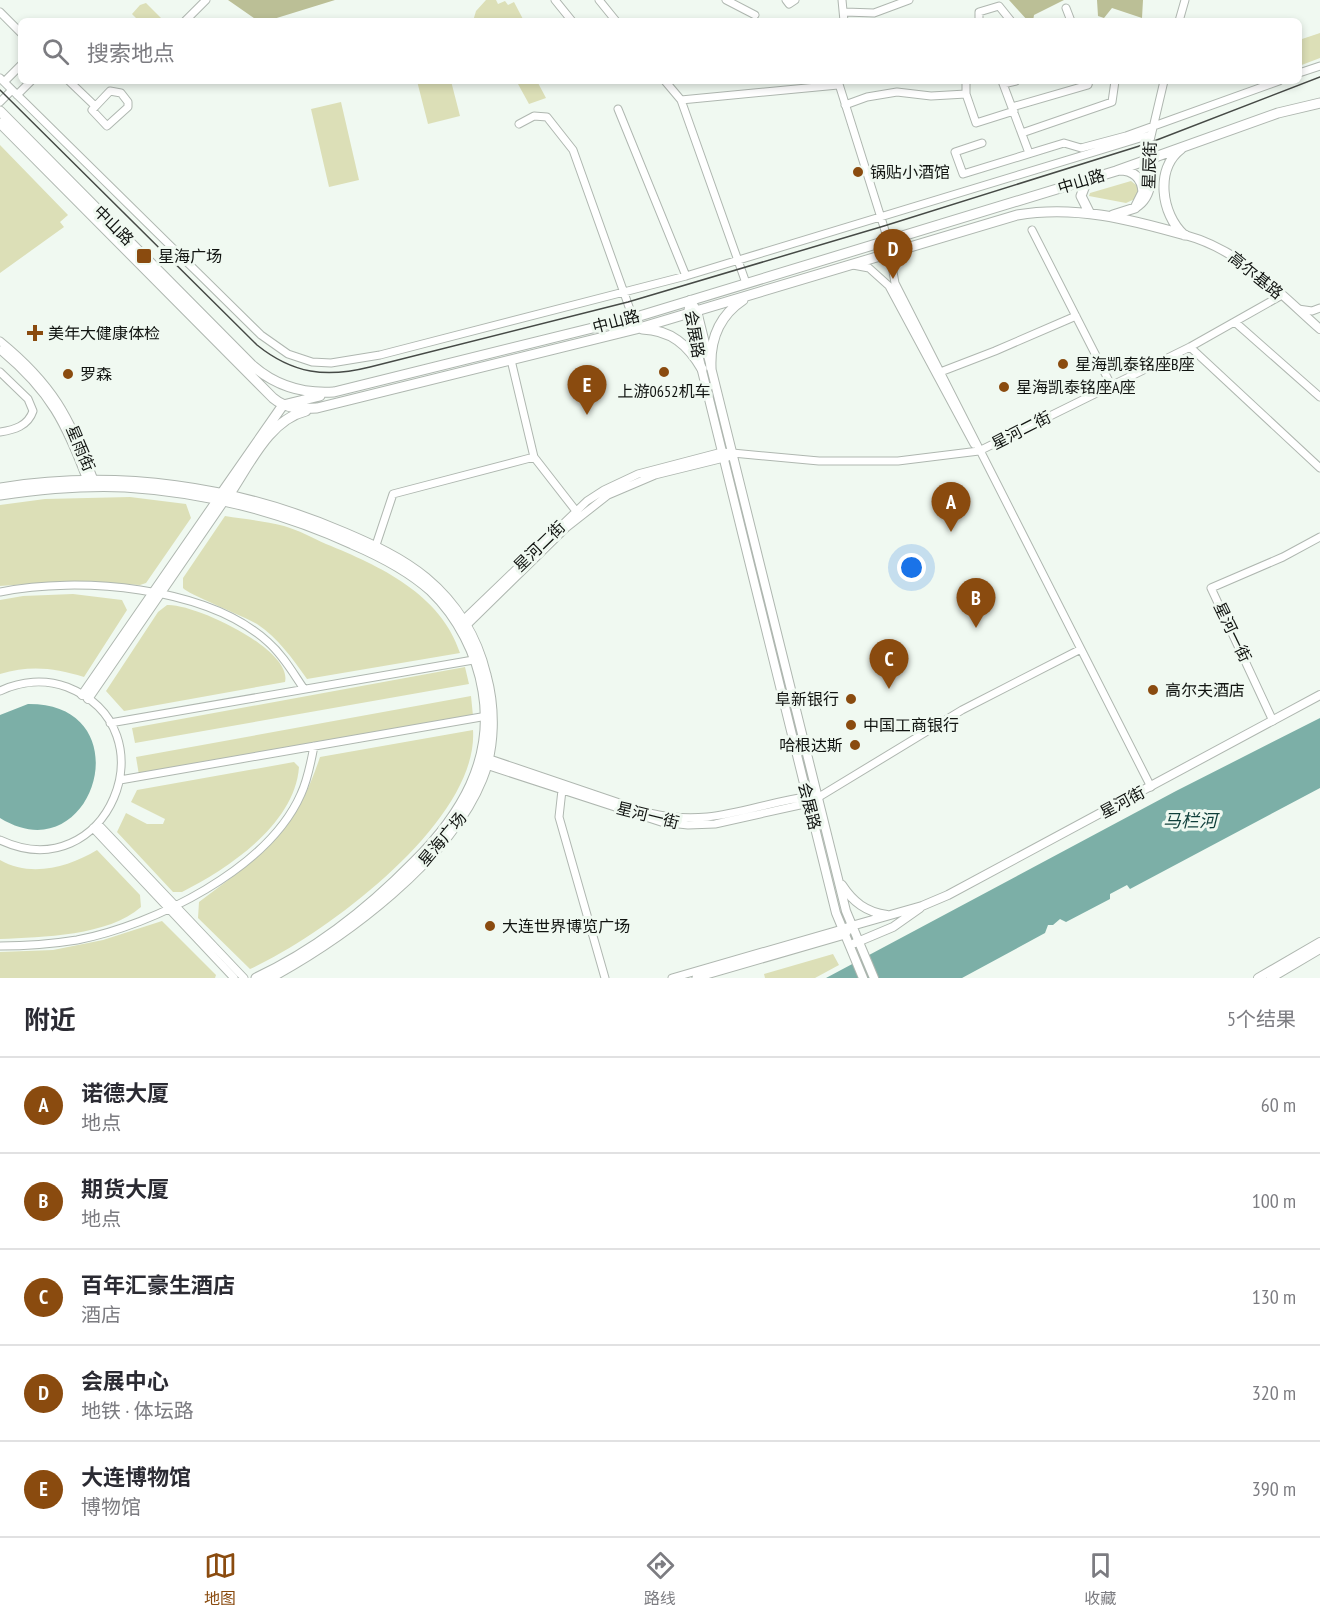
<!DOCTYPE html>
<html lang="zh">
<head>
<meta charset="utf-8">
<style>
	:root { --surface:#fff; --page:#f7f7f7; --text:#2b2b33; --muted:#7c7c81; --line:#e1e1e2; --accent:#8a4b0f }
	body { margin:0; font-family:"PT Sans Narrow","Noto Sans SC",sans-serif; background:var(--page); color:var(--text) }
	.you { position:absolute; left:912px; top:568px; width:21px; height:21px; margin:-15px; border:4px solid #fff; border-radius:50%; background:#1a73e8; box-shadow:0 0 0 9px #1a73e833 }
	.badge { display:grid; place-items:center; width:39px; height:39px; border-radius:50%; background:var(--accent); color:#fff; font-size:20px; font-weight:700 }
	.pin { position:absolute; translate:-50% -50px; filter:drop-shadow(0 2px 3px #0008) }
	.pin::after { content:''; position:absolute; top:32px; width:21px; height:18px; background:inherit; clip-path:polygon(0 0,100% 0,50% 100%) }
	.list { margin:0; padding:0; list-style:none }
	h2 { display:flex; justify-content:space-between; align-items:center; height:78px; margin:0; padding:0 24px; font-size:26px }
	h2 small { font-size:20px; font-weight:400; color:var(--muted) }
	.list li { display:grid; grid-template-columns:39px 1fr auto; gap:18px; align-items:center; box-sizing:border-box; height:96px; padding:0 24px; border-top:2px solid var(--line) }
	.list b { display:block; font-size:22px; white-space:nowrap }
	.list p { margin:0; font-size:20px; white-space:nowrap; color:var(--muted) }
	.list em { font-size:20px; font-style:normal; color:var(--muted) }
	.icon { flex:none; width:33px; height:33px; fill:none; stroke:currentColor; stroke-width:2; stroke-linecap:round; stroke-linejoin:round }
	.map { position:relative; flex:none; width:1320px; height:978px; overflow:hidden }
	.search { position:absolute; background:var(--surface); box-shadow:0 3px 9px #0003; left:18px; right:18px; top:18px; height:66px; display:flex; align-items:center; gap:15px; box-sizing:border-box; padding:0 21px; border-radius:9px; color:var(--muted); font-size:22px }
	.sheet { height:558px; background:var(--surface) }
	nav { display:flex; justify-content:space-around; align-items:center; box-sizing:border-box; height:84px; border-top:2px solid var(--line); background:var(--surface); font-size:16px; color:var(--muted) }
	nav a { display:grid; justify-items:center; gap:3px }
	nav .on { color:var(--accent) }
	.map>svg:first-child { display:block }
	.green { fill:#dcdfb7 }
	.forest { fill:#bbbf96 }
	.water { fill:#7cafa7 }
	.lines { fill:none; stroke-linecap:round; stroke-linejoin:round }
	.minor-casing { stroke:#afb7b0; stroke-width:9 }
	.major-casing { stroke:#afb7b0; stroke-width:10 }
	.highway-casing { stroke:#afb7b0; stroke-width:11 }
	.minor { stroke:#fff; stroke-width:7 }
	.major { stroke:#fff; stroke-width:8 }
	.highway { stroke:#fff; stroke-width:9 }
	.tram { stroke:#464a46; stroke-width:1.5 }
	.poi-dot { fill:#8a4b0f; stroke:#f0f9f1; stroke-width:2 }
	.labels { text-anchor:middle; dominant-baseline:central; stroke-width:6; stroke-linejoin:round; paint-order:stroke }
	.street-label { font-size:16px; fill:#111411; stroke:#f0f9f1 }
	.poi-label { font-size:16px; fill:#111411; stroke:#f0f9f1; text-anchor:start }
	.water-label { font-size:18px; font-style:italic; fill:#0e3e39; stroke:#f0f9f1 }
</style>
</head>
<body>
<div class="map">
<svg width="1320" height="978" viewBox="0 0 1320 978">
	<rect width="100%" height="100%" fill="#f0f9f1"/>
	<path class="green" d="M486 0H496L498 4 505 1 508 5 514 2 524 21H473L476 11Z
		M146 3 164 21H139L132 14 140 5Z
		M1320 33V58L1299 66V40Z
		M417 81H451L460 116 428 124Z
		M523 81H537L546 98 529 104 518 84Z
		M341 102 359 180 329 187 311 109Z
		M0 145 68 215 60 222 64 227 0 273Z
		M1131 181 1140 188 1137 198 1126 203 1089 196 1090 193Z
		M130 497 186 504 191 518 146 583 140 585 71 581 0 586V505L45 499Z
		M225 516C244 519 265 521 284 526 298 530 313 538 326 544 380 566 441 594 460 653L307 679C292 658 278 638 257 624 244 616 187 594 183 588V578Z
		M73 594 122 600 127 610 84 677C54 668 31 665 0 674V600L23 596Z
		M167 605C193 603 293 649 285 682L124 711 106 691 158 612Z
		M465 667 469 684 135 743 132 728Z
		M471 696 473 716 139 775 136 757Z
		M473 730C479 821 325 935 250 969L198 918 199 902C263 853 293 838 320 757Z
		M294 762 299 767C295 824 229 868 182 892H173L117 832 126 813 147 824H163L165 819 131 802 137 790Z
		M97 850 140 895 141 907C109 936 42 937 0 939V860C31 878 69 867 97 850Z
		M162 921 216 975 215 978H0V952L53 950 103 940Z
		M833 954 839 965 815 978H765L764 974Z"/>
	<path class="forest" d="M228 0H335L267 21H258Z
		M1009 0H1064L1034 15 1033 21H1028Z
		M1097 0H1143L1142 18 1112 8 1104 18 1098 16Z"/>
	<path class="water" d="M28 704C145 703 94 876 0 818V715Z
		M1320 718V788L1130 889 1127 885 1110 894V899L1066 922 1060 919 1053 925H1048L1045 933 962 978H826L1176 791Z"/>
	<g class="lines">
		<g class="minor-casing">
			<path id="minor" d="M555 0 572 21
				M599 0 616 21
				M726 0 755 15
				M786 0 789 4 795 0
				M842 0 844 21
				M1066 8 1071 21
				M0 12 21 33
				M845 12 874 13 909 0
				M185 21 206 0
				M979 21V12L999 6 1011 21
				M1179 21 1185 0
				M1299 73 1320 66
				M0 78 261 335 288 354 312 362 331 363 380 355 686 276 1150 135
				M69 81 94 105
				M665 81 681 100 746 283
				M838 81 888 240
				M966 81V94L976 123 1014 111
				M1002 81 1029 153
				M4 82 21 65
				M1003 84 1016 81
				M110 91 121 93 128 102V107L107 126 92 110Z
				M17 95 31 81
				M681 100 838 85
				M0 102 12 90
				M845 105 867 97 897 92 931 96 966 94
				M1012 107 1088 85 1089 81
				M618 109 686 276
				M519 124 534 116 547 117 573 150 633 318
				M1022 133 1112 102 1115 81
				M982 143 955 152 963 174 1064 143 1081 148 1126 136 1279 81
				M1136 208C1155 197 1154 169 1148 149L1164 81
				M1032 230 1111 385
				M896 252 892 266 895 283 1151 787
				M853 265 869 268 889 286 974 444
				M1298 309 1312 311 1320 308
				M1236 323 1320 397
				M0 341C53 384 70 417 94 480L91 484
				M1190 347 1320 468
				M0 350C50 391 66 424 88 483
				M511 360 534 457 576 511
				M943 371 995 351 1076 316
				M0 372 28 399 33 411C28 426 14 430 0 432
				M374 551 393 494 534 457
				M0 592C78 576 206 586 268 642 283 655 293 673 304 689
				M460 623 587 501 604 490 638 474 722 452 819 461H898L979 451 1190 347 1282 295
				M464 628 566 528 608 495 655 475 728 457
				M0 691C21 681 45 679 67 687 174 729 107 890 0 840
				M1273 721 1211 588 1283 557 1320 537
				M110 723 479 659
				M484 757 649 813C714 828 751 804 812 796
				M483 764 661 822 688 825 715 824 809 803 962 710 1079 650
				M120 780 487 716
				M562 790 559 817 605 978
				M98 824 244 978
				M93 828 234 978
				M0 946C26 946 52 944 77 940 154 925 268 869 301 794 308 779 311 762 314 746
				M672 978 842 929
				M696 978 845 935 848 931"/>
		</g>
		<g class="major-casing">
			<path id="major" d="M1185 235C1241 250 1278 292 1320 329
				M690 300 697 311 846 911 874 978
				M689 307 688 314 836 913 863 978
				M82 695 217 500
				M88 699 224 501
				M842 885C853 902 866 912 887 915
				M848 927 922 906 948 895 1320 695
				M855 943 893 927 920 908
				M1258 978 1320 942
				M1271 978 1320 949"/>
		</g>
		<g class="highway-casing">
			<path id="highway" d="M0 111 253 366C276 386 304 394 334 392L633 318 1116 171 1278 113 1320 103
				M0 123 273 398C286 409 301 409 317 408L636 329 1017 215C1075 205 1129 219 1185 235
				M1181 149C1155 169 1161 214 1184 235
				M1087 180 1081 196 1089 212
				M1113 215 1135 208 1143 192C1142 178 1133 170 1119 170
				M642 329C671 330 688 345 702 369
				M711 367C710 339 719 316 743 300
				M0 488C117 469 237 486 345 533 373 545 402 558 426 578 456 603 477 637 486 675 495 708 495 747 482 779 449 861 345 937 270 978
				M0 495C41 489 83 485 125 487 204 492 280 511 352 544 380 556 408 570 431 591 458 617 477 654 483 691 495 760 461 815 414 862 369 908 314 951 256 978
				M219 497 283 405 320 396
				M227 498C248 468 268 420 306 411"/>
		</g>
		<use href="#minor" class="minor"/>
		<use href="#major" class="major"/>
		<use href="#highway" class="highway"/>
		<path class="tram" d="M0 90 257 345C293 374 326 378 370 367L628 302 884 226 1149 143 1320 77"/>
	</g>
	<g class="poi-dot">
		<circle cx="858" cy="172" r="6"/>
		<rect x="136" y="248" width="16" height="16" rx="3"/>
		<path d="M32 324h6v6h6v6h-6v6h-6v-6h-6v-6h6z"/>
		<circle cx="1063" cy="364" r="6"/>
		<circle cx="664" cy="372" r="6"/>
		<circle cx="68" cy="374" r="6"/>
		<circle cx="1004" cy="387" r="6"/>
		<circle cx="1153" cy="690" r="6"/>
		<circle cx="851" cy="699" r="6"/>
		<circle cx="851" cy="725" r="6"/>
		<circle cx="855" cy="745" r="6"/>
		<circle cx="490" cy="926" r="6"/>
	</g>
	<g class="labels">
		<g class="street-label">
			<text transform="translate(1149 165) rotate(-88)">星辰街</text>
			<text transform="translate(1081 181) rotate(-17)">中山路</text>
			<text transform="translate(114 225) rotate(45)">中山路</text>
			<text transform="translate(1256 275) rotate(39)">高尔基路</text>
			<text transform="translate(616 321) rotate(-15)">中山路</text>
			<text transform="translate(695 334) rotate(80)">会展路</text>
			<text transform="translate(1021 430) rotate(-27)">星河二街</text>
			<text transform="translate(81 448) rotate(67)">星雨街</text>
			<text transform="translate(539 546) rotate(-44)">星河二街</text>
			<text transform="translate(1233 632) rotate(64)">星河一街</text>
			<text transform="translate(1122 802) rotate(-28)">星河街</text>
			<text transform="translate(810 806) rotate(76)">会展路</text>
			<text transform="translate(648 815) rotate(14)">星河一街</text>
			<text transform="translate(442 839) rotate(-50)">星海广场</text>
		</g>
		<g class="poi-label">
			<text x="870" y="172">锅贴小酒馆</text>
			<text x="158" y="256">星海广场</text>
			<text x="48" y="333">美年大健康体检</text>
			<text x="1075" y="364">星海凯泰铭座B座</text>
			<text x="80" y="374">罗森</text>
			<text x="1016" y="387">星海凯泰铭座A座</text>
			<text x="664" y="391" text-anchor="middle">上游0652机车</text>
			<text x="1165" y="690">高尔夫酒店</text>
			<text x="839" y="699" text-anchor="end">阜新银行</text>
			<text x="863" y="725">中国工商银行</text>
			<text x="843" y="745" text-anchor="end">哈根达斯</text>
			<text x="502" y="926">大连世界博览广场</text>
		</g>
		<g class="water-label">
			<text x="1190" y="820">马栏河</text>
		</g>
	</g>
</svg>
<div class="you"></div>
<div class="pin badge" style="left:951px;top:532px">A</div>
<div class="pin badge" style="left:976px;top:628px">B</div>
<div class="pin badge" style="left:889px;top:689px">C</div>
<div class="pin badge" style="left:893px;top:279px">D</div>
<div class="pin badge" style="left:587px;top:415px">E</div>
<div class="search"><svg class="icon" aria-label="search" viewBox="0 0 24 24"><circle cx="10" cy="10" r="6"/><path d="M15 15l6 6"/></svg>搜索地点</div>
</div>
<section class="sheet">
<h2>附近<small>5个结果</small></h2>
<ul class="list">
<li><span class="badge">A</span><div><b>诺德大厦</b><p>地点</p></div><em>60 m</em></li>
<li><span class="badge">B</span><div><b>期货大厦</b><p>地点</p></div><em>100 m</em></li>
<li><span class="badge">C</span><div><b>百年汇豪生酒店</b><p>酒店</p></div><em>130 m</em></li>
<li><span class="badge">D</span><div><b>会展中心</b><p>地铁 · 体坛路</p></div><em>320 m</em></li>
<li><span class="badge">E</span><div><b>大连博物馆</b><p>博物馆</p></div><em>390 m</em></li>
</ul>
</section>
<nav>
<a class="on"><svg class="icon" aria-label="map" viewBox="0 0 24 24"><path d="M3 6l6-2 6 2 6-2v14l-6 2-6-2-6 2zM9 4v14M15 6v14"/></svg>地图</a>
<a><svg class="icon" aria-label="directions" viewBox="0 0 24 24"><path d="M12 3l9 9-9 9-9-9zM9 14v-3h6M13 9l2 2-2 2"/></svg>路线</a>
<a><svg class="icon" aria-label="saved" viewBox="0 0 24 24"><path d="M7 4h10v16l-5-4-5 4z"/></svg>收藏</a>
</nav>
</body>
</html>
